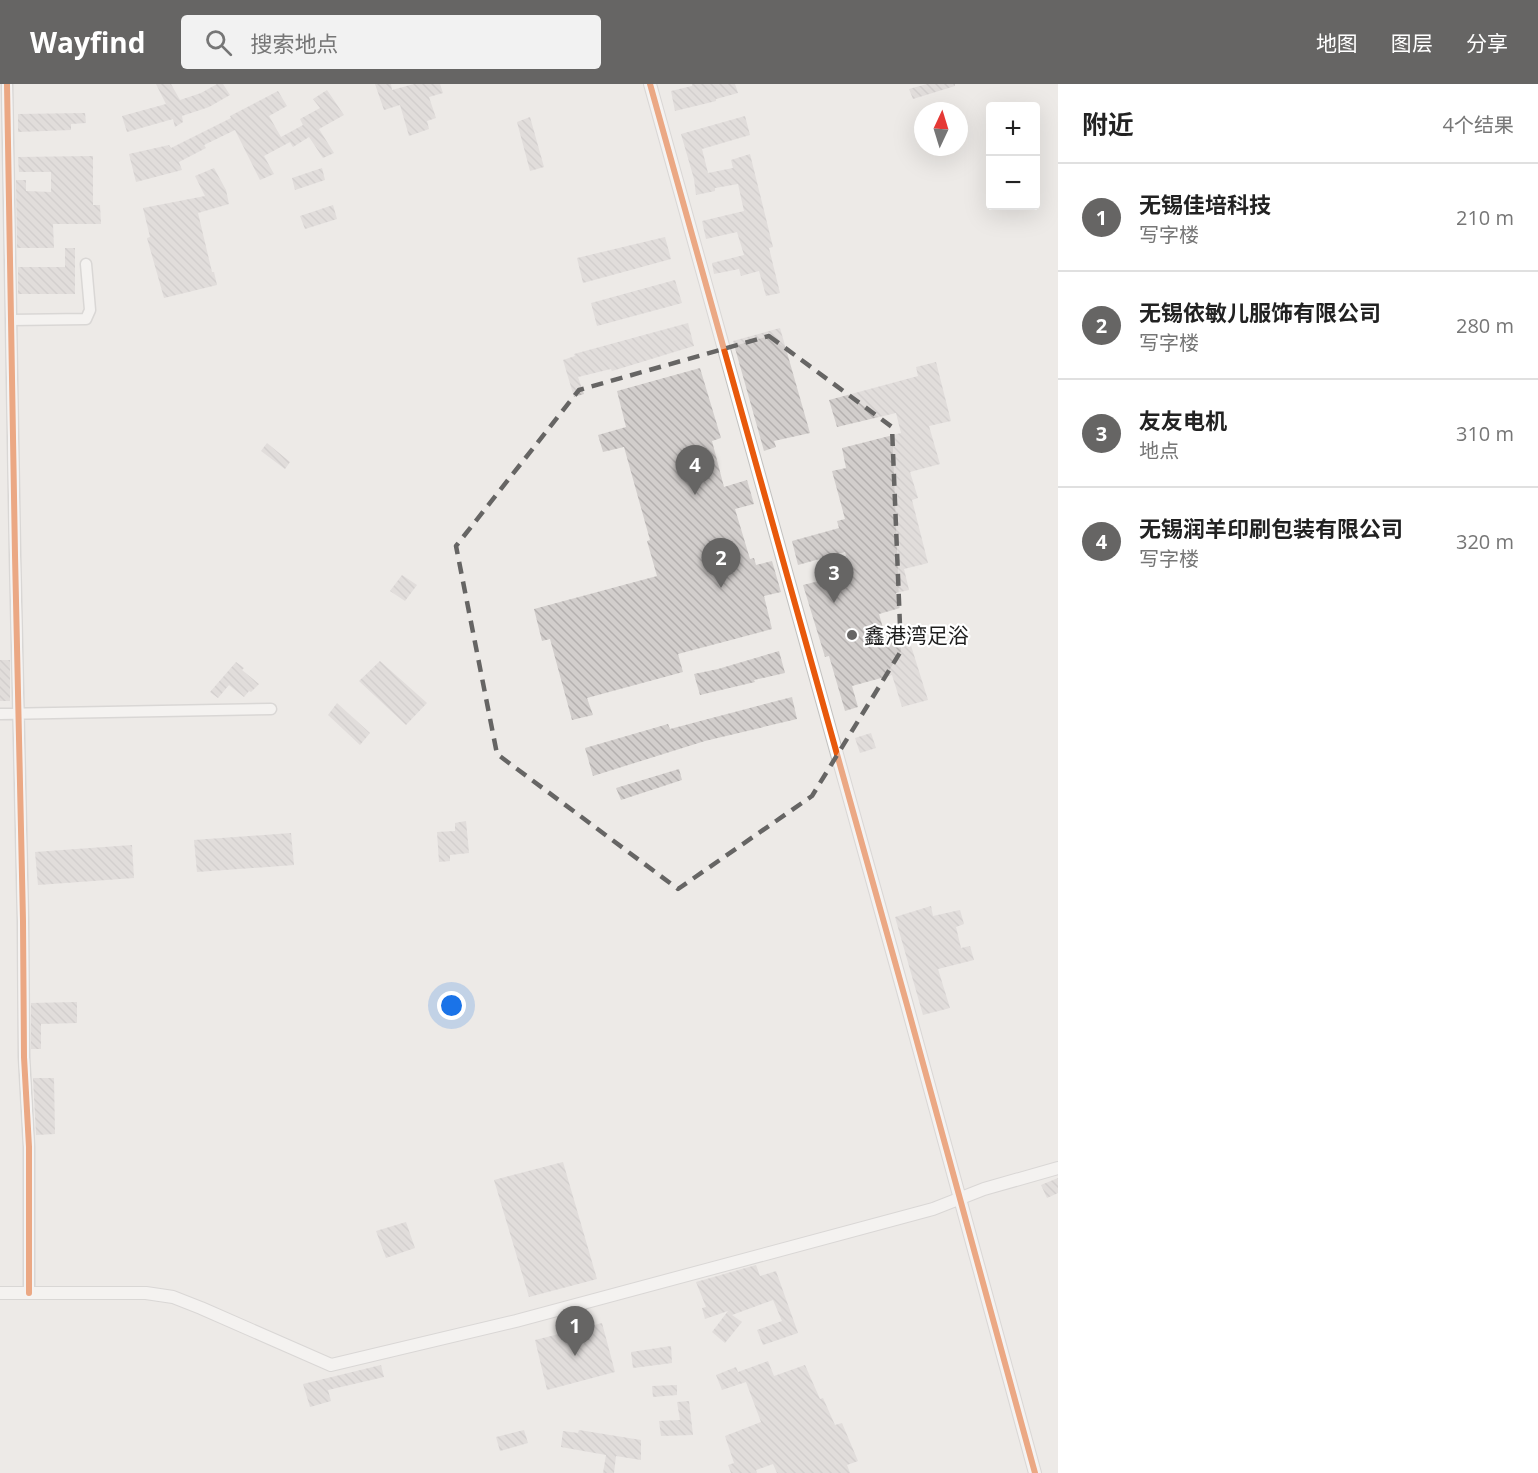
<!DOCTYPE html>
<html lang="zh">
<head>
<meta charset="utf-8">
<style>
	:root { --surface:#fff; --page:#f2f2f2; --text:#222; --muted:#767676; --line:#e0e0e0; --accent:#666564 }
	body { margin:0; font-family:"Open Sans","Noto Sans SC",sans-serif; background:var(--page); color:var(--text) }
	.controls { position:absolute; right:18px; top:18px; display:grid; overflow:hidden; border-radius:6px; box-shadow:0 6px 24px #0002 }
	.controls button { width:54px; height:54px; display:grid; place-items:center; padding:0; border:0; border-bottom:2px solid var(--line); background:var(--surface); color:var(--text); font:30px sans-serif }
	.compass { position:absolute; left:914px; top:18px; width:54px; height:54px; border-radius:50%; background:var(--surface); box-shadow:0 6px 24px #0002; rotate:4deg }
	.you { position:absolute; left:452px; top:922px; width:21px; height:21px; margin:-15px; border:4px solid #fff; border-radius:50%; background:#1a73e8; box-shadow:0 0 0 9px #1a73e833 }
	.badge { display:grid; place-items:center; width:39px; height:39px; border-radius:50%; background:var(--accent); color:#fff; font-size:20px; font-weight:700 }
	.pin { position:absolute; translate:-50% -50px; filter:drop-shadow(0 2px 3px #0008) }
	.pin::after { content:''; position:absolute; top:32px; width:21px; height:18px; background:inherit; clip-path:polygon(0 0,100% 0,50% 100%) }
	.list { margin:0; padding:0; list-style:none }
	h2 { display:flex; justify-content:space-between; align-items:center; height:78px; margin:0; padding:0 24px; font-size:26px }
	h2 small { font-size:20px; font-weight:400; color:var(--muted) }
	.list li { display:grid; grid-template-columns:39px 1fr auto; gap:18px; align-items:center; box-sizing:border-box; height:108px; padding:0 24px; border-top:2px solid var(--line) }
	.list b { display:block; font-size:22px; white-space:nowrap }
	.list p { margin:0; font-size:20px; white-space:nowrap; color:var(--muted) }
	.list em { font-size:20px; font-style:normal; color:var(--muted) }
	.icon { flex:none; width:33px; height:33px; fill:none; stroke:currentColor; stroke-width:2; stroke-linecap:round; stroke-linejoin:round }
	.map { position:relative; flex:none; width:1058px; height:1389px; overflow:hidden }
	header { display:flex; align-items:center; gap:36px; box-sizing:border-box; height:84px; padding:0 30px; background:var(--accent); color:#fff }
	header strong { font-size:28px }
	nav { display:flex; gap:33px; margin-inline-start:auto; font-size:21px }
	.search { width:420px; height:54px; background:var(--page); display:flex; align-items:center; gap:15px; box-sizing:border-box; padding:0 21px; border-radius:6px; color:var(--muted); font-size:22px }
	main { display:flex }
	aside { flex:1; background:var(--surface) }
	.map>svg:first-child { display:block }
	.building { fill:url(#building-back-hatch) }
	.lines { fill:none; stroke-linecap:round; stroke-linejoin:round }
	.minor-casing { stroke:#c2c1bf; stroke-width:13 }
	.tertiary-casing { stroke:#c2c1bf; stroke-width:14 }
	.minor { stroke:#fcfcfb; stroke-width:10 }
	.tertiary { stroke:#fcfcfb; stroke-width:12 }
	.cycleway-casing { stroke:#fff; stroke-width:10 }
	.cycleway { stroke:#e8590c; stroke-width:6 }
	.marked { fill:none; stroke:#666564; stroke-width:4.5; stroke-dasharray:12 8; stroke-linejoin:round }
	.poi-dot { fill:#666564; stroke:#fff; stroke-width:2 }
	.labels { text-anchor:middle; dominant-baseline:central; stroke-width:4.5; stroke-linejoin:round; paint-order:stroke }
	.poi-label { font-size:21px; fill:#1e1e1e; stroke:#fff; text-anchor:start }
</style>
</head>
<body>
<header>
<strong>Wayfind</strong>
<div class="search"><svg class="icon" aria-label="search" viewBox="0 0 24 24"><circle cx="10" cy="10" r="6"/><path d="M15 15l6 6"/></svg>搜索地点</div>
<nav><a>地图</a><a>图层</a><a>分享</a></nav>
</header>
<main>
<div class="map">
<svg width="1058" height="1389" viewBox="0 0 1058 1389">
	<defs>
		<pattern id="building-back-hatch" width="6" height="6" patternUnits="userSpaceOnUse" patternTransform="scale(1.5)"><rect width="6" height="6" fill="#d2cecc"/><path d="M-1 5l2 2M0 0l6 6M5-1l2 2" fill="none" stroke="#b4b0af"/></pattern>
	</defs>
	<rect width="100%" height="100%" fill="#edeae7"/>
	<path class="building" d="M156 0H171L180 16 201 9 217 0H223L230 11 209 23 182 32 183 38 175 43 173 35 127 48 122 32 166 20Z
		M375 0H391L392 6 414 0H440L443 9 429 13 436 34 427 37 429 45 409 52 400 21 384 26Z
		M692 0H735L738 9 716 15V17L675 27 671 7 692 2Z
		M927 0H955V2L913 15 909 5Z
		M327 6 344 31 319 45 334 69 323 74 309 53 293 63 290 58 264 72 274 90 260 96 235 46 204 61 206 64 179 78 182 86 136 98 129 70 169 61 171 64 231 34 230 32 278 7 287 22 269 32 281 53 303 41 300 35 320 24 313 15Z
		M85 29 86 39 71 40V46L18 48V30Z
		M745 32 750 51 702 65 708 89 733 84 731 76 750 70 773 163 769 164 780 209 766 212 759 187 741 192 739 185 714 190 712 179 744 171 737 148 706 155 702 137 744 127 738 100 715 104V107L696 111 694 95 681 50Z
		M530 33 544 83 530 87 517 38Z
		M93 72V121H100L101 140H53L54 164H17L16 96H26V107L51 108V88H19L18 73Z
		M214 84 226 106 229 120 198 129 212 188H214L217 201 164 214 147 154 150 153 143 124 205 112 195 92Z
		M322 84 325 96 295 106 292 94Z
		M333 121 337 135 305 145 300 132Z
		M665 153 671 175 583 199 577 174Z
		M65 164H75V210H18V183H65Z
		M675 196 682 219 597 242 591 219Z
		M688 239 694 262 612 287 611 285 578 293 584 310 574 313 563 276 575 272 574 270Z
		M780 244 810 349 774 357 776 363 764 367 733 257Z
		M936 278 951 337 929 342 940 380 910 388 918 414 912 416 928 479 904 485 909 506 896 509 900 524 879 530 887 558 908 552 928 616 902 623 892 591 852 602 858 623 845 627 829 572 825 573 803 501 851 489 845 468 798 481 792 457 839 444 837 437 845 435 832 387 846 384 842 364 901 349 896 329 837 343 829 316 918 292 916 283Z
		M700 284 721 354 712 357 724 403 747 396 754 420 735 425 750 475 754 474 756 481 772 477 781 508 764 512 772 545 678 570 683 588 587 614 593 631 572 636 550 555 542 557 534 525 657 492 647 457 650 456 624 363 603 368 598 351 626 343 617 307Z
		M267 359 290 378 285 385 261 367Z
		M402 491 417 501 405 517 390 507Z
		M779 567 785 589 754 596 755 598 700 611 694 590 718 585Z
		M0 576H10V617H0Z
		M380 577 427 619 406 641 359 597Z
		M236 578 244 584 242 586 259 600 251 608 249 607 244 613 229 601 218 614 210 608Z
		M792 613 797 635 705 657 593 692 585 664 668 640 670 645Z
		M337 619 370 649 360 661 328 631Z
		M871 649 876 664 860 669 855 654Z
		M679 685 682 696 621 716 616 704Z
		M466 737 469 769 450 771V777L439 778 437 748 455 747V739Z
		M291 749 294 781 197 788 194 756Z
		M132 761 134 794 38 801 35 768Z
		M931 822 933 832 960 826 964 840 956 843 961 864 970 862 974 876 938 885 950 924 923 931 895 833Z
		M77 918V939L41 940V965H31V919Z
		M33 994H54L55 1050 36 1051Z
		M563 1078 597 1195 529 1213 494 1096Z
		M1058 1094V1109L1047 1114 1041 1101Z
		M406 1138 415 1164 386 1174 376 1147Z
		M756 1181 760 1192 776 1187 798 1249 763 1261 757 1246 782 1237 773 1216 732 1231 742 1238 725 1259 712 1248 728 1227 705 1235 702 1224 706 1223 696 1198Z
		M576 1235 579 1245 602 1239 615 1288 547 1306 535 1256 567 1248 565 1238Z
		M671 1262 672 1279 633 1284 631 1268Z
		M768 1277 774 1292 805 1281 820 1315 823 1314 835 1341 842 1339 858 1377 847 1381 850 1389H777L773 1380 756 1386 757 1389H731L728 1381 734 1379 725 1352 761 1338 746 1298 722 1306 716 1291 736 1283 738 1288Z
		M381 1281 384 1293 328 1306 331 1317 310 1323 303 1300Z
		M677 1301V1311L653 1313 652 1302Z
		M689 1317 693 1351 661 1352 659 1337 680 1336 677 1318Z
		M524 1346 528 1359 500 1367 496 1353Z
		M579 1346 641 1356V1376L616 1372 614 1389H603L606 1371 561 1363 563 1347 578 1349Z"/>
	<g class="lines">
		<g class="minor-casing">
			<path id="minor" d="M7 0 15 471 23 837 24 973 29 1063V1209
				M11 236 86 235 90 226 86 180
				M0 630 271 625"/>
		</g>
		<g class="tertiary-casing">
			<path id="tertiary" d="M650 0 907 921 1035 1389
				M0 1209H146L173 1213 201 1224 331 1281 516 1237 933 1125 984 1105 1058 1084"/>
		</g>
		<use href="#minor" class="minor"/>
		<use href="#tertiary" class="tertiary"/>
		<g class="cycleway-casing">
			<path id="cycleway" d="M7 0 15 471 23 837 24 973 29 1063V1209
				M650 0 907 921 1035 1389"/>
		</g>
		<use href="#cycleway" class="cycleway"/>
	</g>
	<path d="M0 0H1058V1389H0ZM769 252 892 343 901 567 812 712 678 805 497 670 456 462 579 306Z" fill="#edeae7" fill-opacity=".55" fill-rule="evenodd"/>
	<path class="marked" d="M769 252 892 343 901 567 812 712 678 805 497 670 456 462 579 306Z"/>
	<circle class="poi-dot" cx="852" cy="551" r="6"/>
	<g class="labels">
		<g class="poi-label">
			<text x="864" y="551">鑫港湾足浴</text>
		</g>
	</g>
</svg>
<div class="controls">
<button>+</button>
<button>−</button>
</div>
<svg class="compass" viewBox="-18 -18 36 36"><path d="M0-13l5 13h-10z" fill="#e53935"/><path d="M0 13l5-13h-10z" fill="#767676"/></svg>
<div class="you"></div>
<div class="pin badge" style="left:575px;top:1272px">1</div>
<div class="pin badge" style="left:721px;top:504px">2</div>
<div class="pin badge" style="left:834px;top:519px">3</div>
<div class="pin badge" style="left:695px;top:411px">4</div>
</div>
<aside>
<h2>附近<small>4个结果</small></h2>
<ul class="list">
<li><span class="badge">1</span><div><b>无锡佳培科技</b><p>写字楼</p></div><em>210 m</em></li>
<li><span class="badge">2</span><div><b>无锡依敏儿服饰有限公司</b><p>写字楼</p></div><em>280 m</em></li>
<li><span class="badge">3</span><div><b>友友电机</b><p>地点</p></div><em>310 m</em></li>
<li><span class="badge">4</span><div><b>无锡润羊印刷包装有限公司</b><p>写字楼</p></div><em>320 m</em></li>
</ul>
</aside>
</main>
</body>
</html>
